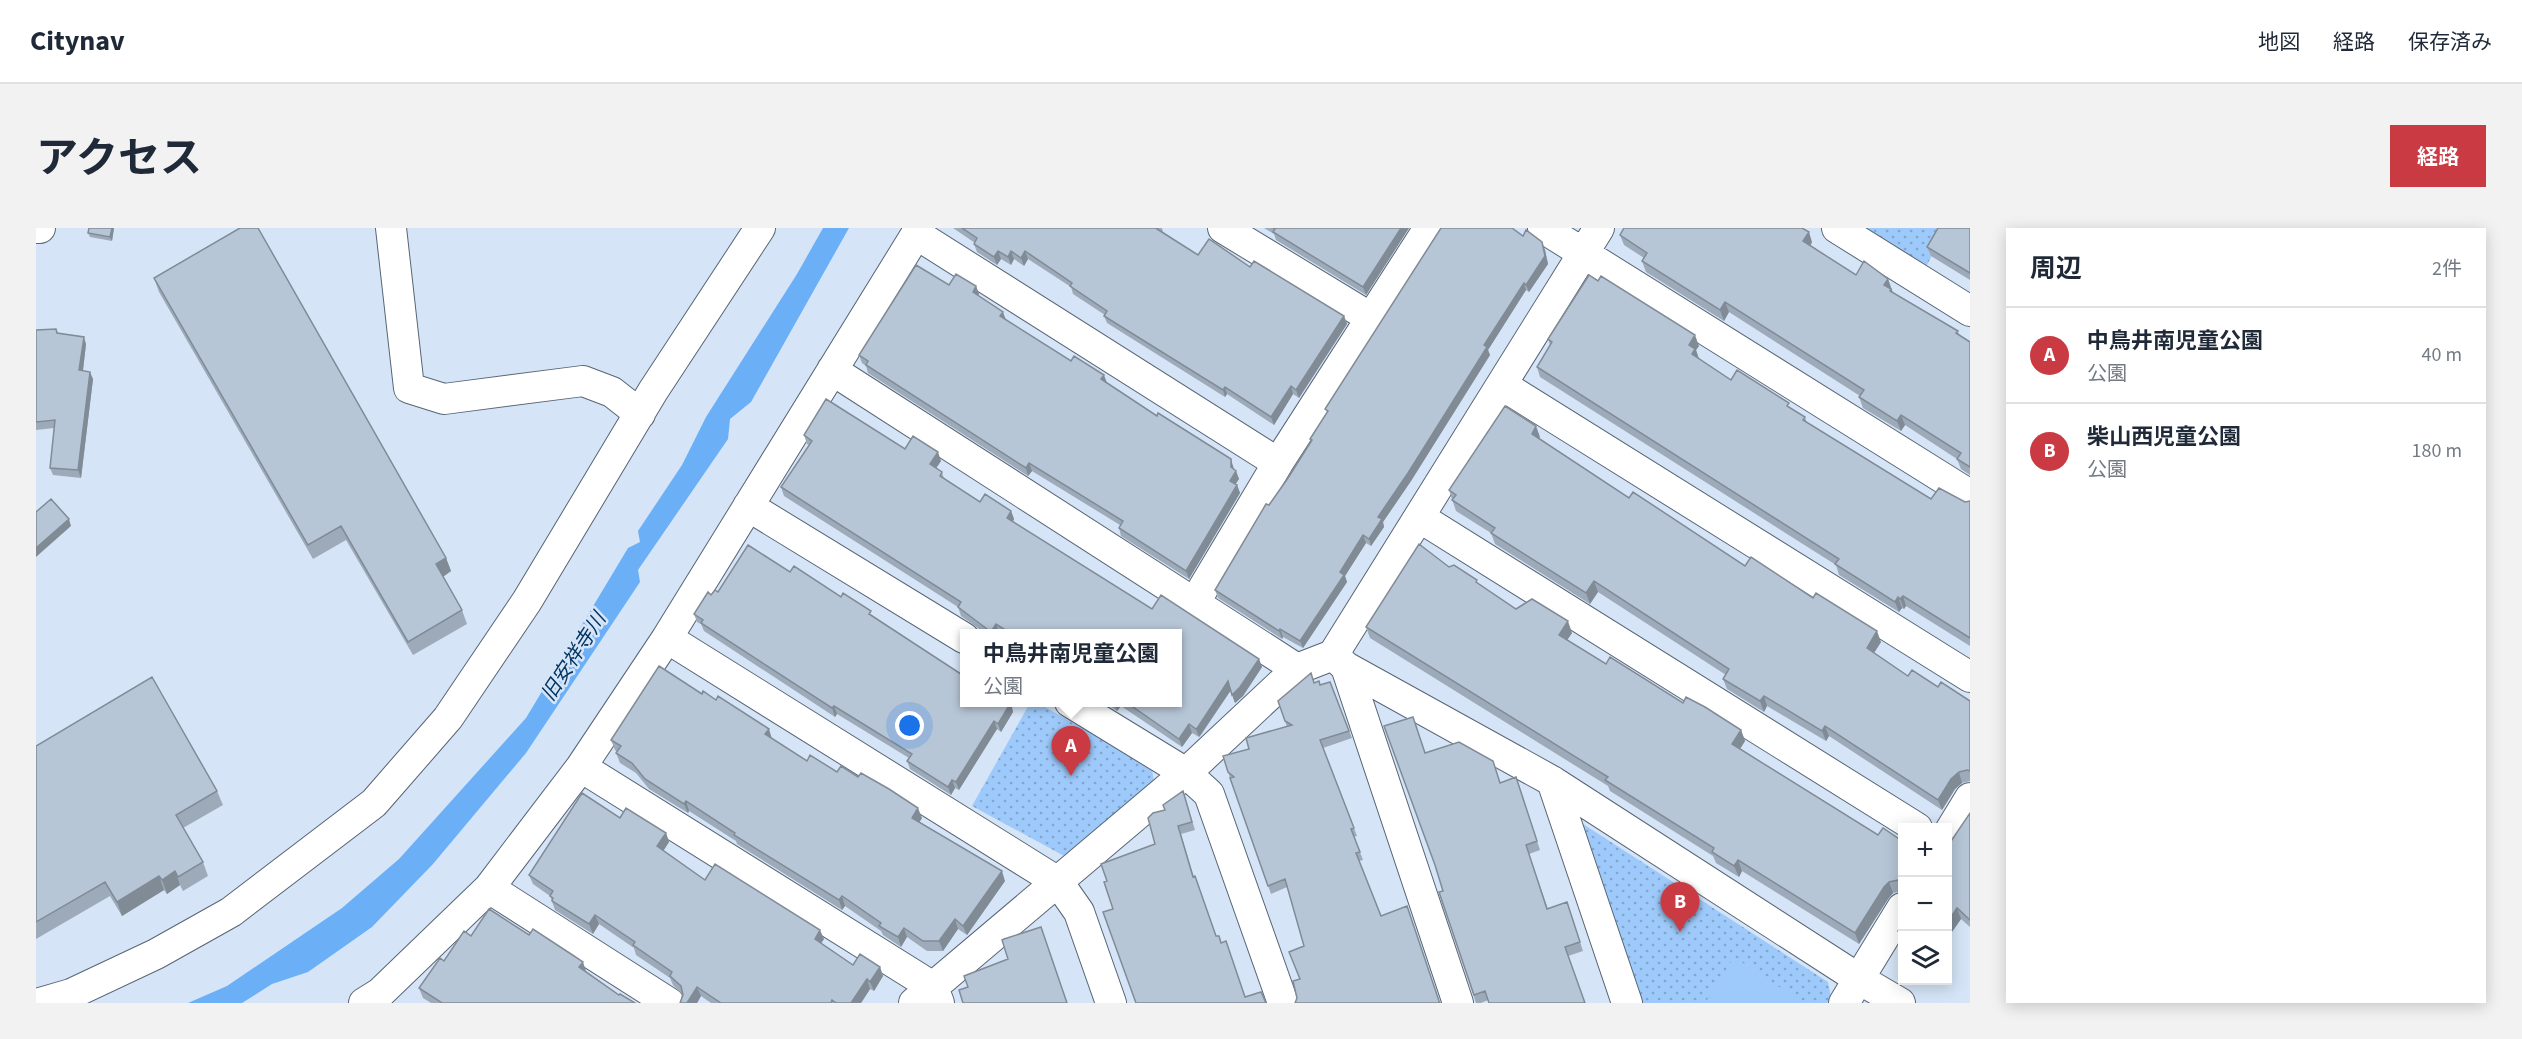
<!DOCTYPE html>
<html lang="ja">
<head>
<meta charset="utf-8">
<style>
	:root { --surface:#fff; --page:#f2f2f3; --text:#1f2937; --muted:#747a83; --line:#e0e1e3; --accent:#ca3a43 }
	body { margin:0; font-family:"Source Sans 3","Noto Sans JP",sans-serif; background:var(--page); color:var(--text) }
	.controls { position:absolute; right:18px; bottom:18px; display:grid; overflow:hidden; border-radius:0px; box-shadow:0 3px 15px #0003 }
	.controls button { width:54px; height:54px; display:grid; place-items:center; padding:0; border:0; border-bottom:2px solid var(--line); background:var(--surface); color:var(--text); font:30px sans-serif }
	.you { position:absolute; left:874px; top:498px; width:21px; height:21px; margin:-15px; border:4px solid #fff; border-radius:50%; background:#1a73e8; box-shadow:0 0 0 9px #1a73e833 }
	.badge { display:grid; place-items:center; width:39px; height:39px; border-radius:50%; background:var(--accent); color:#fff; font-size:20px; font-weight:700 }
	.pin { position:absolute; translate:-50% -50px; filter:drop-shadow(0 2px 3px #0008) }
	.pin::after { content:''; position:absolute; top:32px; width:21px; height:18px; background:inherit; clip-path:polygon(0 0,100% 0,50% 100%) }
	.popup { position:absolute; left:924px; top:401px; width:222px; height:78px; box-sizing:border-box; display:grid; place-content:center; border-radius:0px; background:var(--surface); filter:drop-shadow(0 2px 4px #0005); font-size:20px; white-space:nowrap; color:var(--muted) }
	.popup b { font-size:22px; color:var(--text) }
	.popup::after { content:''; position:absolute; left:50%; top:100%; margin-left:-12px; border:12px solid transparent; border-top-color:var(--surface) }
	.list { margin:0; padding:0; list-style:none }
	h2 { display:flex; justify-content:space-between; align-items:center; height:78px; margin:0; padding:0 24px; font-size:26px }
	h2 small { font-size:20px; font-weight:400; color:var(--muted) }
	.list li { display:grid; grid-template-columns:39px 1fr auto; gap:18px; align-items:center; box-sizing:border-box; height:96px; padding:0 24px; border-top:2px solid var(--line) }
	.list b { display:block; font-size:22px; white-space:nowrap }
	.list p { margin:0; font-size:20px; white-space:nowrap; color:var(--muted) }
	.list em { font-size:20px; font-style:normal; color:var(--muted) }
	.icon { flex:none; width:33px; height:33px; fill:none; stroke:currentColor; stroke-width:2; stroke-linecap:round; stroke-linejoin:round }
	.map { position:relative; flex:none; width:1934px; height:775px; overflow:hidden; border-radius:0px }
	header { display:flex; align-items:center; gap:36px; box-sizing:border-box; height:84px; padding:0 30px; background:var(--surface); border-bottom:2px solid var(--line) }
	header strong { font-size:28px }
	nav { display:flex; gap:33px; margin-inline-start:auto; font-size:21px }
	.intro { display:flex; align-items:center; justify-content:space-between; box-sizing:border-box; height:144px; padding:0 36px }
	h1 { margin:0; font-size:42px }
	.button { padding:15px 27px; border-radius:0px; background:var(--accent); color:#fff; font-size:21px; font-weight:700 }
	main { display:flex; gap:36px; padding:0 36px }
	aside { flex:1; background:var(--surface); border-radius:0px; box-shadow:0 3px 15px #0003 }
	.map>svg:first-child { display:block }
	.grass { fill:url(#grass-dots) }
	.pitch { fill:#9ecafb }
	.water { fill:#6baff6 }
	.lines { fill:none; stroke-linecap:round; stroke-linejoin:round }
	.street-casing { stroke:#576574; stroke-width:32 }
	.street { stroke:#fff; stroke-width:30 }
	.wall { fill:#9daab9 }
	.shaded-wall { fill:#808b96 }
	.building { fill:#b7c6d7; stroke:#808b96; stroke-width:1.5 }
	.labels { text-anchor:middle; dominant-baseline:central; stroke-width:5; stroke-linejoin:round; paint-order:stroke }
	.water-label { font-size:20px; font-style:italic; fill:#033663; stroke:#d5e5f7 }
</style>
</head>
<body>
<header>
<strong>Citynav</strong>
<nav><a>地図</a><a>経路</a><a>保存済み</a></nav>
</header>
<div class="intro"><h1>アクセス</h1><a class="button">経路</a></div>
<main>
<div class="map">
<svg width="1934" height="775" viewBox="0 0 1934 775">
	<defs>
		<pattern id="grass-dots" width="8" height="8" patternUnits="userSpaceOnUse" patternTransform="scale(1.5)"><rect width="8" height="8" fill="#9ecafb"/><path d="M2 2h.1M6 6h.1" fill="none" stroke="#82a5cd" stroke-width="1.8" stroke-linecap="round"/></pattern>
	</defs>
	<rect width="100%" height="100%" fill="#d5e5f7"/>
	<path class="grass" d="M1827 0H1910L1890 39Z
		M994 475H1002L1116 540 1118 555 1030 629 936 578Z
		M1544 594 1792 754 1795 769 1791 775H1599Z"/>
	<path class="pitch" d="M1698 729 1761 771 1758 775H1669Z"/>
	<path class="water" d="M787 0H813L715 174 694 191 692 211 602 342 604 354 490 525 397 636 336 699 272 744 236 756 206 775H152L191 758 306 680 363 631 490 490 592 320 604 314 602 303 646 237 670 189 761 46Z"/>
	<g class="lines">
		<g class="street-casing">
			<path id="street" d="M0 0H4
				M355 0 373 160 408 171 547 153 576 164 604 186
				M1187 0 1335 90
				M1507 0 1934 267
				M1801 0 1934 83
				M880 6 1242 235
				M796 142 1261 441
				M1466 157 1934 449
				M712 278 928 410
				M1383 289 1881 600
				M1159 374 1242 235 1393 0
				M631 410 1022 654 1043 684 1075 775
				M1297 427 1310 439 1516 553 1823 751 1864 775
				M1310 439 1422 775
				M1034 474 1150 545 1173 566 1247 775
				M545 539 897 759 903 775
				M1516 553 1591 775
				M1912 606 1934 570
				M453 660 633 775
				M4 775 35 766 120 726 195 684 338 575 412 490 491 373 617 163 724 0
				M328 775 344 765 453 660 545 539 631 410 884 0
				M878 775 1150 545 1261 441 1297 427 1563 0
				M1808 775 1866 680"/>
		</g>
		<use href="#street" class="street"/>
	</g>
	<path class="wall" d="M53 0H78L76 13 54 9 52 5Z
		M917 0H1126L1127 4 1162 27 1214 39 1308 88 1311 96 1263 170 1257 166 1238 197 1191 166 1189 169 1071 95 1068 88 1069 87 1037 66 1035 59 992 31 988 38 978 31 975 37 965 31 961 37 941 24 938 16 939 15Z
		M1228 0H1373L1330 67 1240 12 1238 6Z
		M1934 0V52L1895 28 1891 19Z
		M1405 2 1487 8 1509 22 1512 36 1493 64 1490 62 1452 122 1454 127 1375 253 1347 294 1348 299 1335 318 1330 315 1309 348 1311 354 1267 420 1247 409 1246 411 1182 370 1179 362 1233 277 1252 250 1275 213 1274 211 1291 184 1289 181Z
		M1584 7 1776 14 1774 18 1820 47 1852 51 1857 65 1922 103 1923 107 1934 114V247L1925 241 1921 231 1869 197 1865 203 1827 180 1823 169 1824 168 1693 84 1688 93 1610 44 1606 33 1608 30 1588 17Z
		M118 50 410 330 415 343 407 349 426 382 431 396 377 427 310 312 277 331 123 64Z
		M913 57 940 58 943 66 942 68 969 92 1035 133 1071 155 1197 238 1198 241 1200 243 1203 251 1199 256 1201 257 1204 265 1153 351 1085 308 1083 300 1084 297 996 243 992 248 832 145 830 138 826 135 823 127Z
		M20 101 22 105 50 116 47 143 57 151 45 250 17 247 14 240 18 200 0 202V102Z
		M1512 111 1663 118 1660 122 1663 131 1695 152 1755 180 1769 189 1771 195 1895 271 1929 274 1934 273V418L1870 378 1868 381 1866 380 1863 384 1803 347 1800 337 1504 149 1501 139 1514 117Z
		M768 207 869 221 905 233 900 240 906 244 908 251 944 274 975 283 978 291 977 294 1116 381 1223 431 1226 439 1207 468 1199 475 1195 462 1165 507 1163 509 1156 505 1146 519 1085 478 1081 483 1068 474H1142V405H949L925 388 922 379 748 268 745 259 773 217 771 216Z
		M1504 209 1503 210 1593 270 1709 338 1777 370 1845 414 1838 425 1872 448 1902 459 1934 473V553L1926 555 1919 561 1906 582 1793 508 1790 513 1731 478 1728 484 1691 461 1687 451 1690 447 1562 364 1554 376 1459 316 1455 305 1420 283 1413 262Z
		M1413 339 1442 355 1480 381 1536 405 1531 412 1570 436 1647 475 1705 502 1709 513 1704 521 1842 607 1866 613V663L1857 665 1852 671 1823 716 1706 643 1703 649 1680 635 1677 628 1574 563 1572 558 1334 410 1330 399Z
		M754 344 805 369 836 387 976 480 977 484 965 504 961 501 923 562 919 560 915 567 874 541 871 533 873 530 801 486 799 489 668 403 665 396 661 394 658 386 675 367Z
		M1279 454 1285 457 1294 454 1316 510 1287 520 1321 608 1318 609 1327 632 1323 633 1261 770 1268 718 1251 659 1235 666 1194 550 1187 528 1213 521 1251 499 1242 473Z
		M736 511 771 533 801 544 886 590 883 594 969 653 931 707 922 701 907 723H891L871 709 865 719 847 707 845 703 809 678 806 682 701 616 700 613 653 583 652 585 613 561 600 545 584 535 580 525 581 524 579 522 575 512Z
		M0 518 181 563 187 577 147 600 167 634 172 648 147 663 144 657 131 666 128 662 86 688 74 668 0 711Z
		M1389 524 1457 533 1464 555 1480 549 1504 622 1493 626 1512 681 1531 674 1547 723 1532 728 1452 772 1445 775H1440L1403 664 1407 663Z
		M1147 563 1159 602 1145 606 1158 649 1180 708 1185 715 1209 769 1100 775 1071 653 1119 616 1129 582Z
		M1934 585V699L1925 691 1911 711Z
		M584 590 630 605 633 614 627 623 669 652 788 711 785 715 817 737 844 739 847 748 838 763 834 761 825 775H675L665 768 661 775H644L646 766 637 757 634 750 600 727 598 720 563 696 557 706 519 682 514 668 497 656 493 647Z
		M1866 696V714L1862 703Z
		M493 707 550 743 583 767 599 775H395L387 770 383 760 408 733 435 708Z"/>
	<path class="shaded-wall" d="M76 0H78L76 13 74 9Z
		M1365 0H1373L1330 67 1327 59Z
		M1773 4 1776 14 1771 24 1767 13Z
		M1506 14 1509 22 1512 36 1493 64 1490 57Z
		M962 23 965 31 961 37 958 29Z
		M975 23 978 31 975 37 972 29Z
		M989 23 992 31 988 38 985 30Z
		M1852 51 1859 71 1848 57Z
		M1488 55 1490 62 1452 122 1454 127 1375 253 1347 294 1348 299 1335 318 1333 311 1342 289 1448 117Z
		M940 58 943 66 940 72 937 64Z
		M1689 74 1693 84 1688 93 1684 82Z
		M967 84 970 92 964 88Z
		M1308 88 1311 96 1263 170 1260 162Z
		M1659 107 1663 118 1660 122 1663 131 1659 137 1653 117Z
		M48 109 50 116 46 150 43 142Z
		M54 144 57 151 45 250 42 242Z
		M1068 147 1071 155 1068 159 1065 151Z
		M1255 158 1257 166 1238 197 1235 189Z
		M1189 159 1191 166 1189 169 1187 162Z
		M1865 187 1869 197 1865 203 1861 193Z
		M1500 198 1504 209 1499 216 1496 206Z
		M902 224 905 233 897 245 894 236Z
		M1195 231 1197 238 1198 246 1200 243 1203 251 1197 260 1194 253 1195 239Z
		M993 235 996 243 992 248 990 240Z
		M1201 257 1204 265 1153 351 1150 343Z
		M975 283 978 291 974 298 971 290Z
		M33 291 35 298 0 329V320Z
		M1327 307 1330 315 1309 348 1311 354 1267 420 1264 413 1304 344Z
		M410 330 415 343 405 350 400 336Z
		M1558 353 1562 364 1554 376 1550 365Z
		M1867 368 1870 378 1868 381 1864 371Z
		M1862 369 1866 380 1863 384 1859 374Z
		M1532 393 1536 405 1527 418 1523 407Z
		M960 396 963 405H955V404Z
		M1244 401 1247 409 1246 411 1243 403Z
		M1841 403 1845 414 1834 431 1831 420Z
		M1223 431 1226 439 1207 468 1199 475 1196 467Z
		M1192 453 1195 462 1163 509 1160 501Z
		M1728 468 1731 478 1728 484 1724 473Z
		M971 474H979L976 480 977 484 965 504 962 496Z
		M1078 474H1084L1085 478 1081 483Z
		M798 478 801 486 799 489 796 480Z
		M958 493 961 501 923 562 920 554Z
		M1153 496 1156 505 1146 519 1143 511Z
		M1789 498 1793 508 1790 513 1786 503Z
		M733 501 736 511 729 506Z
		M1705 502 1709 513 1700 527 1696 516Z
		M1923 544 1926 555 1919 561 1906 582 1902 572 1915 551Z
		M916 552 919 560 915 567 912 559Z
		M650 573 653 583 652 585 648 576Z
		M882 580 886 590 880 600 876 590Z
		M630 605 633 614 624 628 621 618Z
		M1702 632 1706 643 1703 649 1698 638Z
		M139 643 144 657 131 666 126 652Z
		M966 643 969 653 931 707 927 698Z
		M123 648 128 662 86 688 81 674Z
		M1853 654 1857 665 1852 671 1823 716 1819 705 1848 659Z
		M806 668 809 678 806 682 803 672Z
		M1921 680 1925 691 1911 711V695Z
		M559 687 563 696 557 706 553 696Z
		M919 691 922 701 907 723 903 713Z
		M868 700 871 709 865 719 862 709Z
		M784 702 788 711 782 720 779 711Z
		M547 734 550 743 543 739Z
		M844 739 847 748 838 763 834 754Z
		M831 751 834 761 825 775H815Z
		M661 759 665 768 661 775H651Z"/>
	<path class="building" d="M53 0H76L74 9 52 5Z
		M204 0H222L410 330 400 336 426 382 372 414 305 298 272 317 118 50Z
		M926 0H1122L1121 1 1162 27 1173 11 1214 39 1218 33 1308 88 1260 162 1255 158 1235 189 1189 159 1187 162 1068 88 1071 83 1034 58 1036 55 989 23 985 30 975 23 972 29 962 23 958 29 938 16 941 10Z
		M1237 0H1365L1327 59 1237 4 1239 1Z
		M1405 0H1476L1487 8 1490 2 1506 14 1509 28 1490 57 1488 55 1448 117 1451 119 1372 245 1342 289 1346 291 1333 311 1327 307 1304 344 1308 347 1264 413 1244 401 1243 403 1179 362 1230 276 1233 277 1252 250 1276 212 1274 211 1292 183 1289 181Z
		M1588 0H1766L1773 4 1767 13 1820 47 1828 33 1852 51 1848 57 1855 61 1854 63 1922 103 1920 105 1934 114V239L1921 231 1925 225 1865 187 1861 193 1823 169 1828 162 1689 74 1684 82 1606 33 1611 25 1584 7Z
		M1902 0H1934V45L1891 19Z
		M880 37 913 57 920 46 940 58 937 64 967 84 964 88 1035 133 1038 128 1068 147 1065 151 1121 188 1122 185 1195 231V239L1200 243 1194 253 1201 257 1150 343 1083 300 1087 293 993 235 990 240 830 137 832 133 823 127Z
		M1553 47 1562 53 1565 48 1659 107 1653 117 1659 121 1656 126 1695 152 1701 142 1753 175 1751 178 1769 189 1767 192 1895 271 1903 260 1929 274 1934 273V410L1867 368 1864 371 1862 369 1859 374 1799 336 1803 331 1501 139 1516 114 1512 111Z
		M20 101 21 105 48 109 43 142 54 144 42 242 14 240 19 192 0 194V102Z
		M790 171 869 221 877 208 902 224 894 236 906 244 904 248 944 274 949 266 975 283 971 290 1116 381 1125 367 1223 431 1204 459 1196 467 1192 453 1162 499 1160 501 1153 496 1143 511 1090 474H1142V405H974L960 396 955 404 922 379 925 374 745 259 776 213 768 207Z
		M1469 178 1500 198 1496 206 1593 270 1597 264 1709 338 1715 329 1777 370 1780 365 1841 403 1831 420 1872 448 1876 442 1902 459 1905 454 1934 473V543L1931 542 1923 544 1915 551 1902 572 1789 498 1786 503 1728 468 1724 473 1687 451 1693 441 1558 353 1550 365 1455 305 1459 300 1416 272 1420 267 1413 262Z
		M15 271 33 291 0 320V284Z
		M1383 316 1413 339 1418 337 1441 352 1440 354 1480 381 1496 371 1532 393 1523 407 1570 436 1574 429 1647 475 1650 469 1669 479 1705 502 1696 516 1842 607 1847 600 1866 613V653L1862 652 1853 654 1848 659 1819 705 1702 632 1698 638 1676 624 1678 620 1569 552 1572 549 1330 399Z
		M712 317 754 344 758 338 805 369 807 365 835 383 833 386 928 448V474H972L974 476 962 496 958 493 920 554 916 552 912 559 871 533 876 526 798 478 796 480 665 395 667 392 658 386 672 364 675 367 679 362 682 364Z
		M623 438 666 466 667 463 680 472 682 468 733 501 729 506 771 533 774 527 801 544 805 538 822 549 825 545 853 561 882 580 876 590 966 643 927 698 919 691 903 713H887L868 700 862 709 843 698 845 695 806 668 803 672 698 607 699 605 650 573 648 576 609 551 596 535 580 525 585 518 575 512Z
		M1275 445 1278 455 1283 453 1284 457 1294 454 1313 503 1284 512 1318 600 1315 601 1324 624 1320 625 1345 688 1371 678 1403 773 1404 775H1259L1261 770 1257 753 1264 751 1253 724 1268 718 1249 651 1232 658 1194 550 1198 549 1192 544 1187 528 1213 521 1210 510 1256 497 1249 493 1242 473Z
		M116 449 181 563 140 587 167 634 142 649 139 643 126 652 123 648 81 674 69 654 0 694V518Z
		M1377 489 1389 525 1423 514 1457 533 1464 555 1480 549 1501 613 1490 617 1511 681 1531 674 1544 714 1529 719 1549 775H1453L1449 763 1438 767 1403 664 1407 663 1399 637 1348 498Z
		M1147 563 1156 594 1142 598 1157 649 1159 648 1180 708H1183L1185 715 1190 713 1209 769 1225 764 1230 775H1100L1067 684 1077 681 1068 654 1071 653 1065 636 1119 616 1112 590 1117 585 1129 582 1127 577Z
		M546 565 584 590 590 580 630 605 621 618 669 652 679 636 784 702 779 711 817 737 824 726 844 739 834 754 831 751 815 775H800L796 772 795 775H685L661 759 651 775H644L647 767 645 758 634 748 636 744 597 717 599 714 559 687 553 696 516 673 517 670 514 668 517 663 493 647Z
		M1934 585V692L1921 680 1911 695V619Z
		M453 681 493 707 497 701 535 726 547 734 543 739 583 767 584 766 599 775H406L383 760 404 730 408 733 428 703 435 708Z
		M1866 696V707L1862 703Z
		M1005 699 1031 775H927L923 762 932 759 928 748 972 731 966 712 968 711Z"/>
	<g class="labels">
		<g class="water-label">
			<text transform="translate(538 429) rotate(-57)">旧安祥寺川</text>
		</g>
	</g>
</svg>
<div class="controls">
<button>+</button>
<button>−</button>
<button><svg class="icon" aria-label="layers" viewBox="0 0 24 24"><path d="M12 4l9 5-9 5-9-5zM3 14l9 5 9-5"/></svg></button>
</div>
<div class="you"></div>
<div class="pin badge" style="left:1035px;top:548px">A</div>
<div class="popup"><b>中鳥井南児童公園</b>公園</div>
<div class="pin badge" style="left:1644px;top:704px">B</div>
</div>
<aside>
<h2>周辺<small>2件</small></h2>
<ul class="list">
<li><span class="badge">A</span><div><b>中鳥井南児童公園</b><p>公園</p></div><em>40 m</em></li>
<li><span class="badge">B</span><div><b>柴山西児童公園</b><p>公園</p></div><em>180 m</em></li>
</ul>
</aside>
</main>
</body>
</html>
